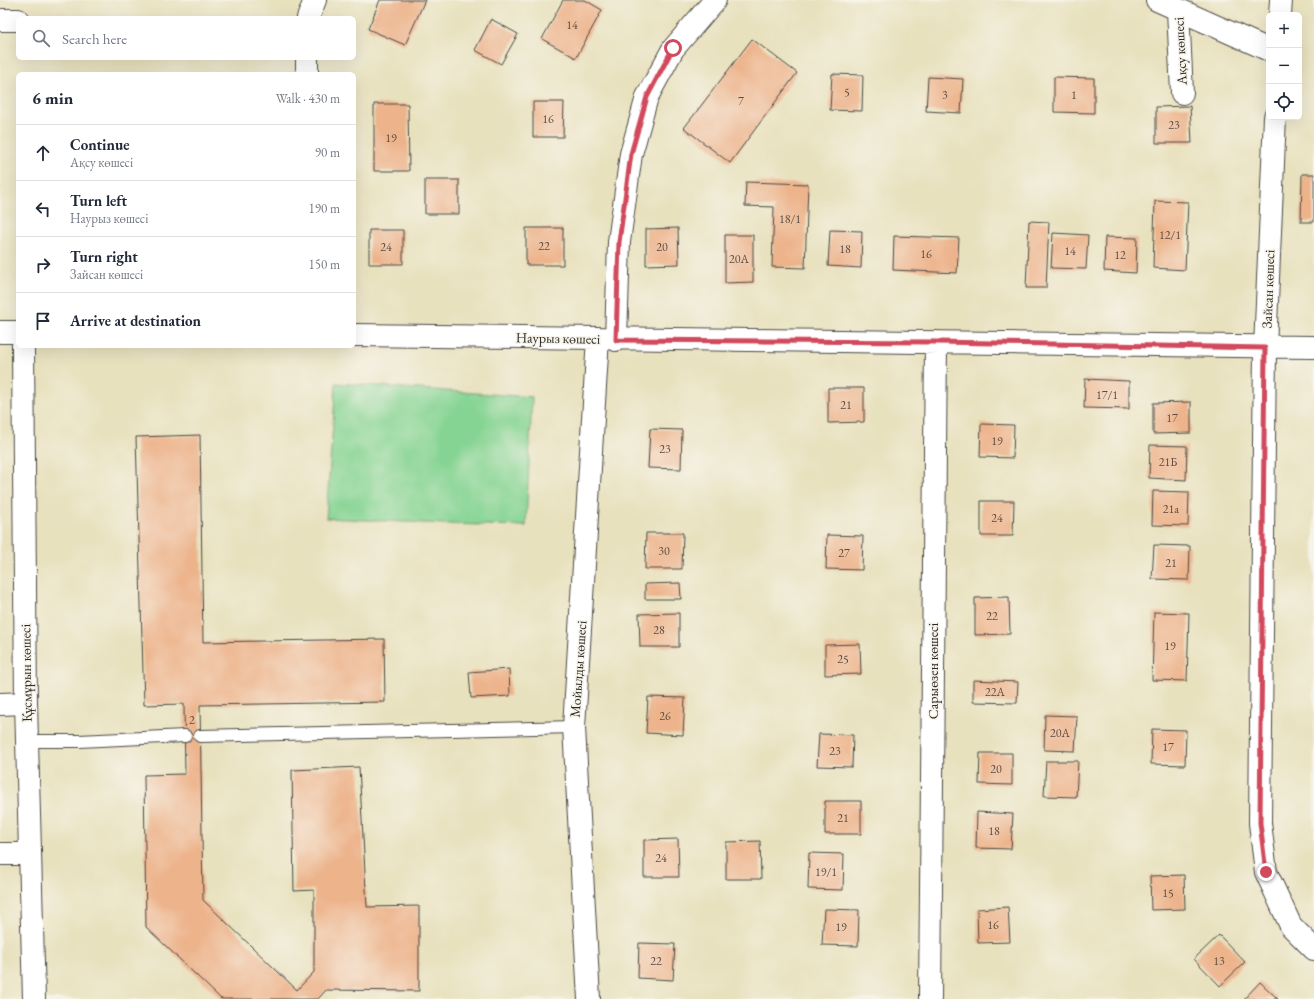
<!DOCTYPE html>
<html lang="en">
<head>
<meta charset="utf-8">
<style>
	:root { --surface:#fff; --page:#f2f2f3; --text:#1f2937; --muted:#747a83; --line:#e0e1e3 }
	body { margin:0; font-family:"EB Garamond",serif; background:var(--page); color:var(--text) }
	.controls { position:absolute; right:12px; top:12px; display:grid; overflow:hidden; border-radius:6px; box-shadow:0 4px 16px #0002 }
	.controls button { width:36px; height:36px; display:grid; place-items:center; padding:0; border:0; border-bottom:1px solid var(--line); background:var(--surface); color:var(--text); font:20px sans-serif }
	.stop { position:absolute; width:12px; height:12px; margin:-9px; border:3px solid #d1495b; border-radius:50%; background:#fff }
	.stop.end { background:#d1495b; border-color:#fff; box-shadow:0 1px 4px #0008 }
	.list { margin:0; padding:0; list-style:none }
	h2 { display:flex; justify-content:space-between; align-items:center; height:52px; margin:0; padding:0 16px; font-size:17px }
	h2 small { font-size:13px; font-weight:400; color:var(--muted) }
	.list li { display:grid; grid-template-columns:26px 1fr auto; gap:12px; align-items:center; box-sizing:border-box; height:56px; padding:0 16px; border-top:1px solid var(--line) }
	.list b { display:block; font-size:15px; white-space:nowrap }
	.list p { margin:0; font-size:13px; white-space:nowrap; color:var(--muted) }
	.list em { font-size:13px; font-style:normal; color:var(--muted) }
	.icon { flex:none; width:22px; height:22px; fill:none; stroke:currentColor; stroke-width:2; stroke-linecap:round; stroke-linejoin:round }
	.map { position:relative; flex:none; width:1314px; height:999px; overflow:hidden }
	.search { position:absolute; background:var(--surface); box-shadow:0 4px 16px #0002; left:16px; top:16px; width:340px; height:44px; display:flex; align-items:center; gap:10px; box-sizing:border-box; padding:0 14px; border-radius:6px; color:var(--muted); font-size:15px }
	.panel { position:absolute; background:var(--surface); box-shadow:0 4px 16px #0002; left:16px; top:72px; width:340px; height:276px; border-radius:6px }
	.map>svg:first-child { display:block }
	.green { fill:#85d493; stroke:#58805f }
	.building { fill:#edb48c }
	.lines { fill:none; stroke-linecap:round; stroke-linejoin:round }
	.lane-casing { stroke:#474641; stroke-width:14 }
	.street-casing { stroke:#474641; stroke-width:24 }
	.lane { stroke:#fff; stroke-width:12 }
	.street { stroke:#fff; stroke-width:22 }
	.route { stroke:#d1495b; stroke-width:5 }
	.labels { text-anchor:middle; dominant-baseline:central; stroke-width:3; stroke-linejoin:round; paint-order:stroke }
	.number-label { font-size:12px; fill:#5c4d43 }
	.street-label { font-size:14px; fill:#2b2b2b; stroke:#f7f3e8 }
</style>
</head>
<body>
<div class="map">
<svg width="1314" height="999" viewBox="0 0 1314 999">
	<rect width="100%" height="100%" fill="#f7f3e8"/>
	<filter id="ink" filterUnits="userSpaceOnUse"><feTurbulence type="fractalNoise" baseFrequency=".025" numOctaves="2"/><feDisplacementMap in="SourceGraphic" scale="8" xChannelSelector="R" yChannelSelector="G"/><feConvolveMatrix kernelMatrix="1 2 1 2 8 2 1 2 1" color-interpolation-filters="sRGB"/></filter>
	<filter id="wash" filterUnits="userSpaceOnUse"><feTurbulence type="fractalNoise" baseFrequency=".012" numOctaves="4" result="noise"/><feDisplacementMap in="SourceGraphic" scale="16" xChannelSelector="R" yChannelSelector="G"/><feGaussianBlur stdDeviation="0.9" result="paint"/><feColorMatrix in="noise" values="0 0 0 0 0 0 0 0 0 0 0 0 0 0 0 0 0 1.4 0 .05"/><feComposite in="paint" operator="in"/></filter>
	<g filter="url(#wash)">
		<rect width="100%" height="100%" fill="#e8e1be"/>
		<path class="green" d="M336 383 532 397 526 526 444 524 326 518Z"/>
		<g id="blocks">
			<path class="building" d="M380 0H425L405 45 368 29Z
				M563 0H585L602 10 576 58 542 39Z
				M491 19 518 34 501 64 475 50Z
				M752 39 797 73 730 163 684 128Z
				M832 74 863 75 862 111 830 110Z
				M928 77 963 79 961 113 926 111Z
				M1054 77 1094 78V113L1054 112Z
				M533 102H564L563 137H533Z
				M374 104H408L409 171H374Z
				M1190 106 1192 143H1156V107Z
				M1302 174H1314V222H1301Z
				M425 180H459V214H425Z
				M746 182 808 184 805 268 772 267 774 207 745 206Z
				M1155 201 1188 202 1185 270 1153 268Z
				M1029 221 1049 222 1046 288H1026Z
				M526 228H563V265H526Z
				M678 228 679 264 646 265V229Z
				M369 230H403V264H369Z
				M830 230 862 231 861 268 828 266Z
				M1053 233 1088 235 1086 269 1051 268Z
				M725 235H753V282L725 283Z
				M894 236 959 238 957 273 893 270Z
				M1105 237 1137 238 1136 273 1104 271Z
				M1085 379 1129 381V409L1084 408Z
				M828 388H864V422L828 423Z
				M1191 402V433L1153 434V403Z
				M981 424 1014 425 1013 458 980 457Z
				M650 429 682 430 681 469 648 468Z
				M200 435 203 642 384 639 385 702 200 705 203 900 297 990 314 972V890L294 891 292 770 359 767 367 907 419 906V991L326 990 318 999H221L146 927 144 775 185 774 184 704 144 705 136 437Z
				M1150 445 1187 446 1186 480 1149 478Z
				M1153 491 1189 492 1188 526 1152 525Z
				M981 501H1014L1013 536H981Z
				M646 533H683L682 569H645Z
				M827 535 863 536 862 570 826 569Z
				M1154 545 1190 546 1189 580 1152 579Z
				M680 583 681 599H645V584Z
				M1009 597 1010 634 975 635V598Z
				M1154 612 1189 613 1187 681 1152 680Z
				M679 613V647H640L639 614Z
				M860 644 861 674 825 675V645Z
				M509 669 510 696 471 698 469 672Z
				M973 680 1018 682 1017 703 973 702Z
				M648 697 685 698 683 735 646 733Z
				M1045 715 1077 716 1075 751 1044 750Z
				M1152 729 1186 730 1185 765 1151 764Z
				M819 734 853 735 852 767 817 766Z
				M980 753H1012V785L979 784Z
				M1046 761H1078L1076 797 1044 796Z
				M825 801H861V834H825Z
				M977 812 1013 814 1011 849 976 848Z
				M678 839 679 877H644V840Z
				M760 841 761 879H726V842Z
				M809 853 844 854 843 890 808 889Z
				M1184 875 1185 909 1151 910 1150 876Z
				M1008 907 1010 942 978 943 977 909Z
				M824 909 859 910 858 946 822 945Z
				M1219 935 1245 962 1220 986 1194 959Z
				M639 943 675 944 673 980 638 978Z
				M1260 982 1278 999H1244Z"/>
		</g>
	</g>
	<g filter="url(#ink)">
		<use href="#blocks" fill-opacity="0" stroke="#474641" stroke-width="1"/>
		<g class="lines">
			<g class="lane-casing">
				<path id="lane" d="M200 736 574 727
					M26 741H79L185 736"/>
			</g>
			<g class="street-casing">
				<path id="street" d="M1157 0 1269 50
					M1178 10 1182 93
					M1280 15 1281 0
					M308 18 315 0
					M0 20H18
					M307 58V74
					M1275 117 1265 348 1260 823 1266 872 1291 926 1314 949
					M0 332H18
					M354 335 1314 347
					M616 340 619 242 631 154 647 97 673 49 715 0
					M23 346 26 703 34 999
					M0 704 26 703
					M0 854H30
					M589 999 574 727 598 338
					M930 999 936 342"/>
			</g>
			<use href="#lane" class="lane"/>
			<use href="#street" class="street"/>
		</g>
	</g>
	<g class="lines" filter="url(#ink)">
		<path class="route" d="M673 48 647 97 631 154 619 242 616 340 936 342 1265 348 1260 823 1266 872"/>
	</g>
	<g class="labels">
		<g class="number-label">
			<text x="572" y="25">14</text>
			<text x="847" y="92">5</text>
			<text x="945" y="95">3</text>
			<text x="1074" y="95">1</text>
			<text x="741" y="101">7</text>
			<text x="548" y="119">16</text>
			<text x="1174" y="125">23</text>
			<text x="391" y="138">19</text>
			<text x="790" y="219">18/1</text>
			<text x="1170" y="235">12/1</text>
			<text x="544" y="246">22</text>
			<text x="386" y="247">24</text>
			<text x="662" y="247">20</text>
			<text x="845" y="249">18</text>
			<text x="1070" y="251">14</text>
			<text x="926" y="254">16</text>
			<text x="1120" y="255">12</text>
			<text x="739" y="259">20А</text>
			<text x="1107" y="395">17/1</text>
			<text x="846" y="405">21</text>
			<text x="1172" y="418">17</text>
			<text x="997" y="441">19</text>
			<text x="665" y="449">23</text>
			<text x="1168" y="462">21Б</text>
			<text x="1171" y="509">21а</text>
			<text x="997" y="518">24</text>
			<text x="664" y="551">30</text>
			<text x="844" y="553">27</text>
			<text x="1171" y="563">21</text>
			<text x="992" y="616">22</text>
			<text x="659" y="630">28</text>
			<text x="1170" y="646">19</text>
			<text x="843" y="659">25</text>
			<text x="995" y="692">22А</text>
			<text x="665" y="716">26</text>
			<text x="192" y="720">2</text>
			<text x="1060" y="733">20А</text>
			<text x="1168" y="747">17</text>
			<text x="835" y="751">23</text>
			<text x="996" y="769">20</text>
			<text x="843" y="818">21</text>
			<text x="994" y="831">18</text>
			<text x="661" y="858">24</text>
			<text x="826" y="872">19/1</text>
			<text x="1168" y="893">15</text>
			<text x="993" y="925">16</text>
			<text x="841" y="927">19</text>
			<text x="656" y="961">22</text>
			<text x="1219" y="961">13</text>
		</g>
		<g class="street-label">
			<text transform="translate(1180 51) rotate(-93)">Ақсу көшесі</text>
			<text transform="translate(1268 289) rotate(-88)">Зайсан көшесі</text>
			<text transform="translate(558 338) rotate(1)">Наурыз көшесі</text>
			<text transform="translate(578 669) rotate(-86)">Мойылды көшесі</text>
			<text transform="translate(933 671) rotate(-90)">Сарыөзен көшесі</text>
			<text transform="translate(26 673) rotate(-91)">Құсмұрын көшесі</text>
		</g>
	</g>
</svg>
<div class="controls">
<button>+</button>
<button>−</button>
<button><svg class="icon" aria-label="locate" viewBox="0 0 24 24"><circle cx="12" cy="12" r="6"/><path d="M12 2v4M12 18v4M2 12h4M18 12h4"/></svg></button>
</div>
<div class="stop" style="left:673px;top:48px"></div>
<div class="stop end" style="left:1266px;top:872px"></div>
<div class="search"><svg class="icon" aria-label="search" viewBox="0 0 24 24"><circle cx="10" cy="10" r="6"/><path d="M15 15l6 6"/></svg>Search here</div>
<section class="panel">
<h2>6 min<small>Walk · 430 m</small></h2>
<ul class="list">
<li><svg class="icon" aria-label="ahead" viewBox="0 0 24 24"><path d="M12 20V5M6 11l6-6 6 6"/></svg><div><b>Continue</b><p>Ақсу көшесі</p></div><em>90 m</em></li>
<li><svg class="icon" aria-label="left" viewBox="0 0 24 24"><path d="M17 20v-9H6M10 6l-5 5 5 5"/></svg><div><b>Turn left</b><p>Наурыз көшесі</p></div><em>190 m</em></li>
<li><svg class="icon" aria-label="right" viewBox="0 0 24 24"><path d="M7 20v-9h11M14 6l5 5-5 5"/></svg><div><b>Turn right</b><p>Зайсан көшесі</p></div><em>150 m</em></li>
<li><svg class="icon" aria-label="arrive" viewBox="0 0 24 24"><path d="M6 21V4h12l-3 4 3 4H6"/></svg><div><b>Arrive at destination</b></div></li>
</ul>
</section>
</div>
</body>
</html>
